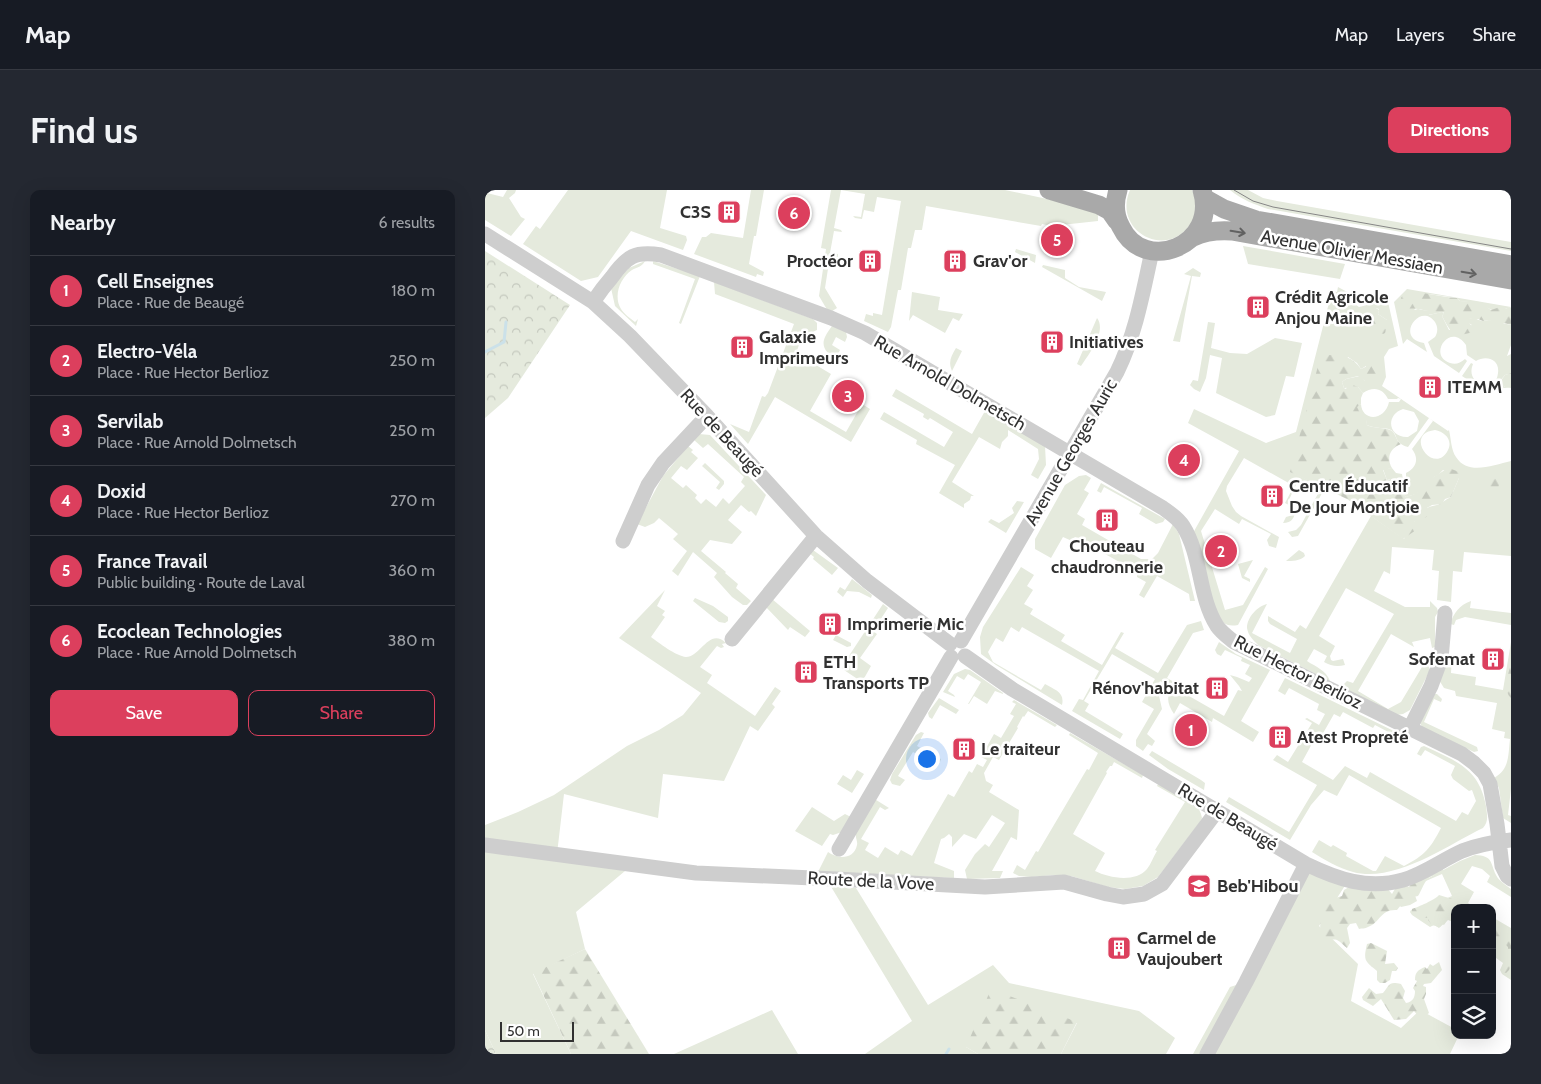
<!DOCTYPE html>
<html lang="en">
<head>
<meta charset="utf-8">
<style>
	:root { --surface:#171b24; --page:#242831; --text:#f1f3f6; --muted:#9ea1a6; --line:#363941; --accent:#dc3f5d }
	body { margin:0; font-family:Cabin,sans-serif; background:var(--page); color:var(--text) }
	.controls { position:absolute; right:15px; bottom:15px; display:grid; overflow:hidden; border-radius:10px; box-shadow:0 5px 20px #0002 }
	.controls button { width:45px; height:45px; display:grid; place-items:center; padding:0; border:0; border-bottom:1px solid var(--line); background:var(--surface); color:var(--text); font:25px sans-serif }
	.scale { position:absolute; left:15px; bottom:12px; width:74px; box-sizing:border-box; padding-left:5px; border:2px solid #313131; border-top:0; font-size:14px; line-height:18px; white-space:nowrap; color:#313131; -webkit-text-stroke:4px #fff; paint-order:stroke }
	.you { position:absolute; left:441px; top:568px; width:18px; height:18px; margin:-12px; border:4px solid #fff; border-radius:50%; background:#1a73e8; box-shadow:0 0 0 8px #1a73e833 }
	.badge { display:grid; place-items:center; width:32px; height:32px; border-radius:50%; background:var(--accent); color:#fff; font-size:16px; font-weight:700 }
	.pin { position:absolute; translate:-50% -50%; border:2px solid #fff; box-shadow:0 1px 5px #0006 }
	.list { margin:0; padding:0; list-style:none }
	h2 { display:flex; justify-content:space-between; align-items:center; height:65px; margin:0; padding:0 20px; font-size:21px }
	h2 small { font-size:16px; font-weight:400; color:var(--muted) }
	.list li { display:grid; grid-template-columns:32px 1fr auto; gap:15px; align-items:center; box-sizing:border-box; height:70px; padding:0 20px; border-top:1px solid var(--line) }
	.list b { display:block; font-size:19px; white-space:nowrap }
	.list p { margin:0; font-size:16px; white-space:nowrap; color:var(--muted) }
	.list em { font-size:16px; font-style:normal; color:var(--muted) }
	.actions { display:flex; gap:10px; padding:15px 20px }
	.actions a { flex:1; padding:11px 0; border:1px solid var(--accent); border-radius:10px; text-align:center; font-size:18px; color:var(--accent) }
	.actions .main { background:var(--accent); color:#fff }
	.icon { flex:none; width:28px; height:28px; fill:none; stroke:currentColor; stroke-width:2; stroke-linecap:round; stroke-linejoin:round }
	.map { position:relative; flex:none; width:1026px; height:864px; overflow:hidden; border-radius:10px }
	header { display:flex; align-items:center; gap:30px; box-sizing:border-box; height:70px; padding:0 25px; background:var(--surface); border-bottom:1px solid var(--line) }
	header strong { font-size:24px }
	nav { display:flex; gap:28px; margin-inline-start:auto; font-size:18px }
	.intro { display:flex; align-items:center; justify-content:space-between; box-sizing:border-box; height:120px; padding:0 30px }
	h1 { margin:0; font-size:35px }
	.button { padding:12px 22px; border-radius:10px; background:var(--accent); color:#fff; font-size:18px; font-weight:700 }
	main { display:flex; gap:30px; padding:0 30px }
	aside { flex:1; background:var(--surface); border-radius:10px; box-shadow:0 5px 20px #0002 }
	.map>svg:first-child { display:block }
	.green { fill:#e5eadd; fill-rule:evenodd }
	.forest { fill:url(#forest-firs) }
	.park { fill:url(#park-crowns) }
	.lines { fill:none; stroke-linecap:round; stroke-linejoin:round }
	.stream { stroke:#cbe1e9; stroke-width:3 }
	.minor { stroke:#cecece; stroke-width:15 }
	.major { stroke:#a9a9a9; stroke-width:19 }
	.tram { stroke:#868686; stroke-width:1 }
	.oneway { stroke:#616161 }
	.labels { text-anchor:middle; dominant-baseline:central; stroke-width:5; stroke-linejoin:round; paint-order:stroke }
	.poi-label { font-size:18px; font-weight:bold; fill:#313131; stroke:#fff; text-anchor:start }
	.street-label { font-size:18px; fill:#313131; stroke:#fff }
</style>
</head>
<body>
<header>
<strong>Map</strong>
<nav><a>Map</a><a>Layers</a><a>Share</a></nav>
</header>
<div class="intro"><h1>Find us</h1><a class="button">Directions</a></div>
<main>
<aside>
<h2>Nearby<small>6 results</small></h2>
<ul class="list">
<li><span class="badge">1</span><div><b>Cell Enseignes</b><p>Place · Rue de Beaugé</p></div><em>180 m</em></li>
<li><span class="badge">2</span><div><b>Electro-Véla</b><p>Place · Rue Hector Berlioz</p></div><em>250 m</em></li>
<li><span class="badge">3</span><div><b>Servilab</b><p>Place · Rue Arnold Dolmetsch</p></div><em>250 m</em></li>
<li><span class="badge">4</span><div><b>Doxid</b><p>Place · Rue Hector Berlioz</p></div><em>270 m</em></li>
<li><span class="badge">5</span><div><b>France Travail</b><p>Public building · Route de Laval</p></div><em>360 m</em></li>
<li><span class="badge">6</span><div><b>Ecoclean Technologies</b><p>Place · Rue Arnold Dolmetsch</p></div><em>380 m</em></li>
</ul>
<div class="actions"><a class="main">Save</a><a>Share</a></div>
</aside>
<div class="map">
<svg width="1026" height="864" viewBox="0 0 1026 864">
	<defs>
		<pattern id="forest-firs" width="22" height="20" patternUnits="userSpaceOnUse" patternTransform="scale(1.25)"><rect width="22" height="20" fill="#e5eadd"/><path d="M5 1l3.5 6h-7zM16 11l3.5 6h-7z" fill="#c5c9be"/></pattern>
		<pattern id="park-crowns" width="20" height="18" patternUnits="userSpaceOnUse" patternTransform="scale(1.25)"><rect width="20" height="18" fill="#e5eadd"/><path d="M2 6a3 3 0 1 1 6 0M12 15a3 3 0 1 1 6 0" fill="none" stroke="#c5c9be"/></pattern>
	</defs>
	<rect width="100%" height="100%" fill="#fff"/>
	<path class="green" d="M22 0H31L30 3 24 8 36 27 40 29 26 46 0 30V6L2 3 18 7Z
		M83 0H182L175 38 201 46 202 50 198 60 146 41 113 87 96 91 38 54 51 36 55 39Z
		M266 0H279L271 46H269L264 74 279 82 278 86 272 84 271 87 209 64 217 47H221L226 43 258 48Z
		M346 0H520L613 20V31L567 36 557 34 556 36 441 16 437 40H430L426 58H423L416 100H413L406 137 403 142 379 131 381 124 388 126V123L397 125 416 11 392 7 389 22 379 20 377 29 370 28 368 26 376 27 380 4 356 0 349 38 356 40 357 42 349 41 345 63 353 64V67L345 66 340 98 352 118 344 123 334 106 341 59 336 58Z
		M645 0H707C712 11 713 23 706 33 682 71 627 41 645 0Z
		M745 0H763L778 8 792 11 1026 52V61L783 19C769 14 757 10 745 0Z
		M758 56 860 74 855 89 763 74Z
		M531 59 551 65 550 73 530 62Z
		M160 71C157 77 152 77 147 80 135 88 128 106 136 119 139 124 145 128 150 132L153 129 151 136 130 116 126 98 144 78Z
		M168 71 215 86 196 134 194 133 210 89 168 74Z
		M558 75 580 80V88L594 97 621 102 617 111 557 77Z
		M708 78 716 83 715 87 707 86 695 152 688 151 706 86 699 84Z
		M229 92 328 129 332 133V140L317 147 311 163 346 184 325 221 361 242 377 214 385 219 366 252 290 207 263 254 245 234 264 242 277 206 280 207 283 203 309 134 230 104Z
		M853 97 866 104 867 112 874 117 882 115 888 108 903 112 913 156 904 159 899 167 901 187 897 196 963 241 964 240C966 248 966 260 971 267 983 286 1008 275 1026 271V366L979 362 977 382 968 381 966 412 952 410 954 381 947 380 949 360 907 357 905 384 899 381 889 401 920 417H945V411L952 418 953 422 950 427V457L947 458 945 448 927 452 929 457 906 444 873 501 903 519 916 512 937 477 940 475 944 476V482L925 520 918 524 911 525 861 501 859 494 862 491 868 493 909 424 861 398 834 446 850 456 845 466 846 470 848 471 858 469 860 475C852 477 846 476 839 472L842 466 829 459 822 471C831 477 841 480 845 491L773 455C768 450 763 445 762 438 762 427 773 416 782 414L767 443 805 463 812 449 785 434 783 431V426L810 442 815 435 821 439 886 326 919 349C925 338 932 324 944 317 946 316 949 316 952 315 956 314 961 309 966 307L974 288 958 280 953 285 949 287 943 295 931 304 921 307 916 303 917 300 905 289 902 290 898 279 907 278 911 283 917 284 918 290H921V283C932 278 934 268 927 259L948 231 944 228 923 257C908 253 914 245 906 240 901 237 890 239 882 235L881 230 871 217 876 214C877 232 900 231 904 212H914L916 209 913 208 912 209H903C898 198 888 196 878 203L873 197 859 198 857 192 861 189 875 186 880 191 881 176 876 179 872 173 863 167 806 282 840 298 813 346 807 347 803 342 811 340 816 335 835 300 813 290 804 310 810 316C811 326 808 333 798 333L801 327 808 325 806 316 800 313 809 296 759 268 742 296 741 301 747 316 751 322 756 326 794 347 791 358 784 356 782 350 786 344 757 329 754 334 730 319 716 341 740 420 758 415 780 377 783 379 753 435C747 436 742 436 738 432 726 421 714 362 708 343L754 261 703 233 709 219 781 253 811 242 847 101 852 102ZM891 118 894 119 893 124 902 130 892 141ZM918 219 929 222 934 231 932 241 923 247C903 248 900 225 918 219ZM950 240C960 242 968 250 963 260 950 287 917 244 950 240Z
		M922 99 1026 117 1020 119 1007 120 992 113 975 111 972 108 944 104 929 120 933 119 943 121 944 125 957 122 959 123 957 126 964 140 987 135 983 133V129L986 128 998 131 1004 130 1026 135V155L1022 166 1026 164V183L1020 185 1014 192 1020 197 1026 198H1011C1010 188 1012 191 1013 183 1015 169 1001 165 991 171L982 165 981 155C965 131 942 166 965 173 971 175 975 173 980 169L982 171 974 183 949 166 943 152 950 147C953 142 953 137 950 132 935 111 909 149 939 153L942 162 922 149 918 154 909 112Z
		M427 102 455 107 453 120 478 124 474 131 468 128 460 143 428 125 424 131Z
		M612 128C622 141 604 164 596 176L592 174Z
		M723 132 730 133 726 158 745 163 762 164 790 148 817 153 809 187 801 186 790 225 781 227 731 203 737 168 725 165 721 188 715 202 709 199 705 195 708 190 713 191Z
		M347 136 361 142 362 147 360 152 351 147 347 155 355 160 353 164 356 166 353 172C336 159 334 153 347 136Z
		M471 158 477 161 467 181C463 172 466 166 471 158Z
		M986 173 988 174C984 184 988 191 997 195L995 198 977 186Z
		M411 199 487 244 500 221 560 256 561 275 553 289 546 285 554 269 553 259 523 240V246L517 252 515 259 494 247 467 292 489 306H486L485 310 479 314V318L454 303 470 275 431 254 432 250 395 229 399 222 459 257 468 242 445 228 443 230 438 227 439 224 407 206Z
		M214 244 225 245 281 305 271 326 266 321 264 322 256 315 243 330 257 342 247 354 225 350 216 361 241 382 240 383 253 394 251 398 266 411 262 415H258L247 407 229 387 232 383 208 362 193 386 187 381 202 361 188 349 193 344 174 328 169 333 160 337 152 334 178 286 203 256 208 260 206 262 213 268 202 280 196 276 186 288 198 298 201 295 212 305 210 308 216 314 221 309 231 317 238 308 244 314 260 296 256 292 259 287 223 254 218 258 209 250Z
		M220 273 239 291V294L234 300 231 298 235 292 217 276Z
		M601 285 606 288 599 300 604 303 592 324 600 329 597 335 656 369H667L673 363 688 334 694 344 710 411H705L704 404 672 386 659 408 654 405 661 392 652 387V382L590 347 587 351 578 347 566 368 550 359V349L580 295 594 286Z
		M616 293 680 329 678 332 671 334 654 324 657 318 619 297 616 303 612 301Z
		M532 311 539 312 521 343 503 332 506 329 514 333 529 323 527 318Z
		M328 360 353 378 347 385 328 369 329 367 324 363Z
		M814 360 819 363 820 366C815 371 807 371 801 371Z
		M768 370 759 386 765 389V392L757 388 753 374Z
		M536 377 549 385 542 396 548 400 539 414 548 419 545 424 580 445 576 451 617 475 636 442 639 443 630 458 673 483 702 435 716 431 719 440 708 443 682 488 706 502 704 506 739 526 753 500 757 501 754 496 745 485 752 487 764 492 767 488 760 484 765 475 756 471 757 468 740 460 736 466 732 464 730 460 734 452 751 464 785 480 756 531 774 542 768 552 728 528 727 532 695 513 689 524C684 516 681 510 685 501L680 498 678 493 675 491 672 497 677 519 662 544 670 551 667 556 663 554 658 561 651 556V550L669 519 657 512 670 489 627 464 599 511 604 514 600 521 638 544 635 549 587 521 594 509 598 510 614 481 537 437 534 442 526 437 518 452 511 448 503 462 508 472 556 500 560 494C570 500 580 502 577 515L511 475 496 464 495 447 498 437Z
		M367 389 387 405 386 408 374 402 362 401 358 407 352 402 355 397 360 400Z
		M180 400 172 416 180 421 177 425 180 427 166 447C174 453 191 466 201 467 216 467 224 437 241 453L237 454 239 457 236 458 232 456 215 477 227 485 222 493 270 526 290 497 296 501 287 514 290 517 273 541 265 536 239 591 178 584 173 628 79 604 72 664 140 681 91 722 100 759 48 784 86 864H11L0 840V635L33 622 69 605 142 556 174 540 198 525 216 503 134 448Z
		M210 408 228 416 243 427V431L240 433 234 432 208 411Z
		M287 409 325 441 320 447 305 437 303 440 280 416Z
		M986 411 985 418 1026 423V435L980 427 971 430 969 435 965 434C969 423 974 415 986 411Z
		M398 414 403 418 388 441 392 444 375 468 386 476 377 492 356 478Z
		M351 445 366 453V456L362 457 348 450Z
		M1026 452V599L1023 625 1026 626V633L1018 628 1014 598 1009 588C1025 579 1023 565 1025 549L1019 548 1020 542 1007 539 1012 513 971 506 970 501 959 498 954 490 963 465 965 464 967 465 966 483 991 487 990 495 1018 500Z
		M480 479 485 480 518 503V504L510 501 502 514 489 506 484 514H483L496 492 483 484 479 490 472 486 463 501 469 505 470 507 458 502 469 484Z
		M800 488 915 544 909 554 905 552 909 545 890 535 888 538 858 522 855 527 849 524 833 552 829 550 817 572 848 590 860 576 882 588 885 582 971 631 977 622 983 625 991 611 987 600 984 601 968 589 966 585 970 576 940 560 936 566 932 564 936 557 939 556C971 571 994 578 1001 616 1002 625 1004 631 998 638 961 656 910 693 868 682 853 678 840 670 827 662L834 650 846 657 848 655 862 663 861 666 888 681H891L900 666 919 676C940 665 945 659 956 638L864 585 852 606 839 600 826 615 805 650 741 612 744 607 804 642 832 595 788 570 792 565 803 572 827 533 820 529 822 528 834 535 840 524 832 520 834 514 804 498 800 505 793 501Z
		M949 504H952L957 509 956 512 949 509 939 532 992 557 993 561 989 562 937 537 935 533Z
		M454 508 474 520 471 524 455 515 447 529 444 527 443 523Z
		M529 510 572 535 570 537 543 521 539 527 538 526 532 537 533 538 514 570 508 567 499 583 501 591 508 595 504 602 534 620 532 650 526 647 507 681H518L515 688 482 689 480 680 490 664 500 654 504 657 520 633 507 625 491 649 479 644 467 657V647L464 644 459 648 456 649 449 673 469 681V688L333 682 343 662C352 669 369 670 372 655 373 652 370 647 371 644 372 636 384 616 388 608L404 618 400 620 395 617 376 649 384 653 380 660 393 668 400 657 413 665 416 660 427 666 463 604 469 607 484 581 487 583 492 574 498 577 502 570 496 567 509 544 516 548 529 526 525 524 531 514 527 512Z
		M436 542 439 543 432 556 456 569 455 572 452 571 450 574 428 562 413 586 420 590 415 596 407 594 405 590 407 584 431 545Z
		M585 543 658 585 657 588 629 572 627 576H625L621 582 622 583 588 644 620 663 610 681C624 688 650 693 662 679 666 674 668 667 672 661L670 660 700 612 672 596 673 594 713 617 716 624 717 628 715 632 673 687 658 696 640 699 623 697 586 686 569 685 546 687 534 686 528 683 532 675 540 680 551 661 553 662 602 579 604 580 613 563 584 545Z
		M667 561 716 590 720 593 719 600 683 579 664 565Z
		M372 580 379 584 367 603 352 594 358 585 366 590Z
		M327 617 349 631 360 624 366 627 357 642 348 645 345 644 337 656 310 641Z
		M990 665C1008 666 1005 672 1011 685 1014 691 1021 695 1026 699V707L1002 692 1005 686 997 679 987 676 976 694 989 702 983 713 991 718H970V733L963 730 954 738 949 735 945 737 927 725 925 722 926 720 935 717 936 719 967 706 957 684 927 697 932 711 925 715 916 717 913 714 927 697 975 671Z
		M821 674 863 691 834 736 873 774 866 811 916 838 935 820 970 839V845H974L965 864H708L745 797 761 792Z
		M345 695 371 698 443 815 508 775 524 793 654 821 690 848 681 864H576L592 833 481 857 493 864H380L427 831Z
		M1007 727 1026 738V790L1017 784 1015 780 1018 773 1007 765Z
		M287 820 313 864H189Z"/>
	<path class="forest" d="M920 102C938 101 955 107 972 108L975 111 995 112 1006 120 1015 117 1020 119 1025 117 1026 118V135L1019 133 1013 136 1004 130 998 131 993 129 990 131 986 128 983 130 984 133 989 139 987 142C967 149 966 142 957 126L959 123 958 122 943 125V121C939 121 937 119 933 119 923 118 919 121 916 108Z
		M891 118 894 120 893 124 902 130 903 133 900 143 898 144C894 142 890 141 887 139 876 131 875 118 891 118Z
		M844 165C858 165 868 167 876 179 887 173 899 173 897 189L892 194H884L873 186 861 189 857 192 859 198 861 199 863 195 865 194 873 197 878 203 876 208V214L872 217 874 221 881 226 882 235C889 239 902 237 907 241 911 244 911 251 916 254 905 258 901 268 907 278L898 280 902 290 910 288 916 293V303L921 307C933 303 932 304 939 294L941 296C943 294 944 291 946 289 948 287 961 279 964 278L974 282V288L966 307 960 309 957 314 947 315 942 318 944 320 943 326 936 330H931L929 332 932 334 931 340 918 349 862 309 805 282 833 176Z
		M1026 183V198L1020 197 1014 193 1020 185Z
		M998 295a8 8 0 1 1 16 0a8 8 0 1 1-16 0Z
		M1026 474V508C1017 500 1023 485 1026 474Z
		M958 678V681C952 686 949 685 945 687 939 691 937 700 933 706L928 707 924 706 920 715H916L912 720C895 719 896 732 883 737 880 739 877 738 874 739L871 733 865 734 862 738 865 753 862 758C859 756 856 752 852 750 850 749 847 750 844 749 827 744 839 721 843 710L857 706 859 700 864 697H901L907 704 911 697 919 694 924 697 926 694Z
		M954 705 967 709 977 717 980 718H970V724L966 725 959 735 957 734 955 737 947 735 943 730V728L936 727 933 724 930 725 927 723V719C933 717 950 710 954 705Z
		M1007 736 1009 739 1021 737 1026 741V775L1024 780 1021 783 1017 782V779L1023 765V757L1015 749 1007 747Z
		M886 753 902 761 900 774 909 773 913 778 911 781H907L905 790 900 793H895L892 790V781C880 771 878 771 882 754Z
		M100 759 164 864H86L48 783Z
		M954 772 957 780 946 793 939 794 938 796 941 797V804L939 809 944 823 940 826H933L929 821 921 829 909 830 896 809 888 816 878 810 877 807 884 798 891 804 898 803C905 795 903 791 916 794L920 801 918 808 921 813C928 812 930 807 930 801L928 798 932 791 930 790C930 782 933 780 940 777L942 779 945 774 948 776Z
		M506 799 592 832 576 864H493L481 857Z"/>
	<path class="park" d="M0 61 85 115 23 208 0 228Z
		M0 840 11 864H0Z"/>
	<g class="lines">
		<path class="stream" d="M0 162 19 152 21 132
			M461 864 464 859"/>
		<path class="minor" d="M0 44 108 112 145 146 222 226 331 346 382 391 465 454
			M108 112C114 103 120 95 127 87 142 66 150 61 176 65L346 128 380 143 678 318C685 323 693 328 698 336 717 366 713 406 732 436 736 442 743 447 749 452L977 564 989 573 999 583 1005 594 1012 634 1017 676 1022 686 1026 689
			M138 351 163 295 178 273 222 226
			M247 449 331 346
			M476 451 632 182C651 143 658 102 667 61
			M480 466 527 499 821 674C852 689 883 700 918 690 939 684 957 670 977 661 992 655 1010 652 1026 650
			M925 538 946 496 956 469 960 423
			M0 655 211 683 351 689 500 697 579 692 622 704 638 707 659 704 677 694 732 621
			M354 659 466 467
			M722 864 761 792 821 674"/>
		<path class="major" d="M564 0 614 15 625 21 632 31
			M633 0C629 13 629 25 636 37 659 85 734 56 717 0
			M719 8 739 19 771 30 1026 75
			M708 47C721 41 733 40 747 41L1026 90"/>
		<path class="tram" d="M749 0 768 11 788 17 1026 59"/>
	</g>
	<defs><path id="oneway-shaft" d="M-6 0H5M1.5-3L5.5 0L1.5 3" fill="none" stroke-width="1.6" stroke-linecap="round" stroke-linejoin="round" transform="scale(1.25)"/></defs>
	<g class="oneway">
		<use href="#oneway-shaft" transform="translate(753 42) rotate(9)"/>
		<use href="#oneway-shaft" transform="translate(984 83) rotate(10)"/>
	</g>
	<defs>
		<g id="building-square" transform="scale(1.25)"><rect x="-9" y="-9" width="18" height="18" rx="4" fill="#dc3f5d" stroke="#fff"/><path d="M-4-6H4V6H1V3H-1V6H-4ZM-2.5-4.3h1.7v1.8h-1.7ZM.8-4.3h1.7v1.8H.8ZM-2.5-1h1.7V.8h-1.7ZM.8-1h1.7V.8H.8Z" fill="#fff"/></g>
		<g id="school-square" transform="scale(1.25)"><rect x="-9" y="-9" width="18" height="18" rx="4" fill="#dc3f5d" stroke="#fff"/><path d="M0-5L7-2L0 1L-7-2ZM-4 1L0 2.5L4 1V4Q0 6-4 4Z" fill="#fff"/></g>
	</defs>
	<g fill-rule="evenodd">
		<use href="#building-square" x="244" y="22"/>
		<use href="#building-square" x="385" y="71"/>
		<use href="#building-square" x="470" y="71"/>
		<use href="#building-square" x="773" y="117"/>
		<use href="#building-square" x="567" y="152"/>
		<use href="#building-square" x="257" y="157"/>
		<use href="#building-square" x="945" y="197"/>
		<use href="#building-square" x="787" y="306"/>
		<use href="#building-square" x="622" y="330"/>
		<use href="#building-square" x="345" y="434"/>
		<use href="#building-square" x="1008" y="469"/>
		<use href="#building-square" x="321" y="482"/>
		<use href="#building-square" x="732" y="498"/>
		<use href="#building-square" x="795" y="547"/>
		<use href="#building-square" x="479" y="559"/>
		<use href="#school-square" x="714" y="696"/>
		<use href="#building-square" x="634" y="758"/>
	</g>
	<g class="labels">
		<g class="poi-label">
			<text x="226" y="22" text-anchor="end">C3S</text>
			<text x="368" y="71" text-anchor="end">Proctéor</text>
			<text x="488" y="71">Grav'or</text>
			<text x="790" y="107">Crédit Agricole<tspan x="790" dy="21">Anjou Maine</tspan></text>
			<text x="274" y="147">Galaxie<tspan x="274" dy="21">Imprimeurs</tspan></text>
			<text x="584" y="152">Initiatives</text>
			<text x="962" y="197">ITEMM</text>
			<text x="804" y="296">Centre Éducatif<tspan x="804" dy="21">De Jour Montjoie</tspan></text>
			<text x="622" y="356" text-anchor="middle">Chouteau<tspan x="622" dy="21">chaudronnerie</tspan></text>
			<text x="362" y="434">Imprimerie Mic</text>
			<text x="990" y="469" text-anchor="end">Sofemat</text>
			<text x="338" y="472">ETH<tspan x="338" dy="21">Transports TP</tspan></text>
			<text x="714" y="498" text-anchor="end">Rénov'habitat</text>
			<text x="812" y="547">Atest Propreté</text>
			<text x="496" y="559">Le traiteur</text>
			<text x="732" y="696">Beb'Hibou</text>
			<text x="652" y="748">Carmel de<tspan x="652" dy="21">Vaujoubert</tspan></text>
		</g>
		<g class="street-label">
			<text transform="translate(867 62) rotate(10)">Avenue Olivier Messiaen</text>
			<text transform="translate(465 193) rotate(30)">Rue Arnold Dolmetsch</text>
			<text transform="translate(237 243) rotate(47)">Rue de Beaugé</text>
			<text transform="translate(586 262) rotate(-60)">Avenue Georges Auric</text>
			<text transform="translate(813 482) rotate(27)">Rue Hector Berlioz</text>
			<text transform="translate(743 627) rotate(31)">Rue de Beaugé</text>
			<text transform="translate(386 691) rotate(3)">Route de la Vove</text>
		</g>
	</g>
</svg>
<div class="controls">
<button>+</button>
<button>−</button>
<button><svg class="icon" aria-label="layers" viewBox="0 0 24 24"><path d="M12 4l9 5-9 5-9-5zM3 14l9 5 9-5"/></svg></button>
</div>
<div class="scale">50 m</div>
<div class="you"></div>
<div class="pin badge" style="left:706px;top:540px">1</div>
<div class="pin badge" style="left:736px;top:361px">2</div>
<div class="pin badge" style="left:363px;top:206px">3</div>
<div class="pin badge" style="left:699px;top:270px">4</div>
<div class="pin badge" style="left:572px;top:50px">5</div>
<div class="pin badge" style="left:309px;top:23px">6</div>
</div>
</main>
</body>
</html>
